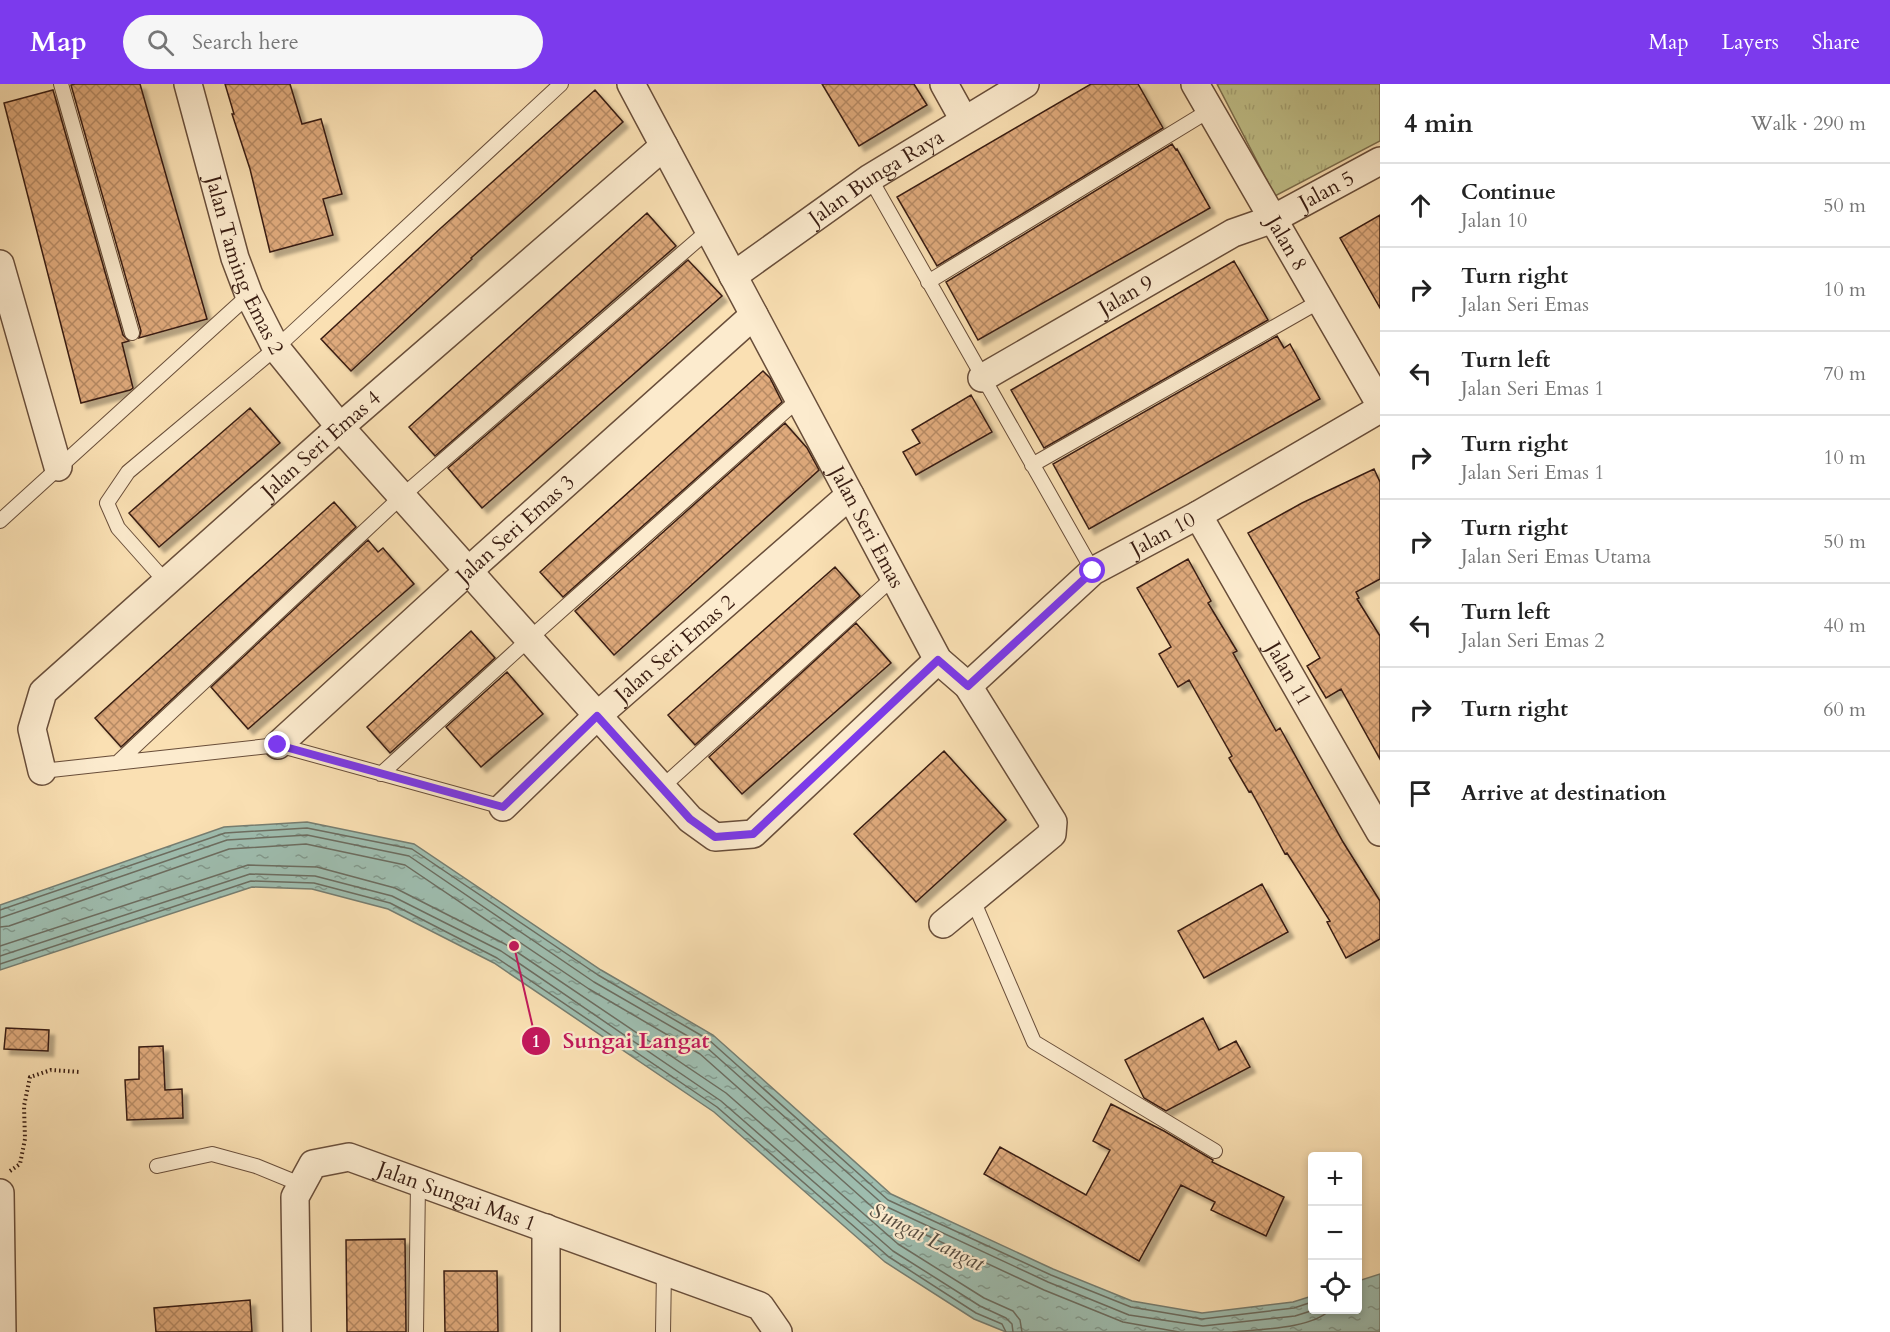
<!DOCTYPE html>
<html lang="en">
<head>
<meta charset="utf-8">
<style>
	:root { --surface:#fff; --page:#f6f6f6; --text:#222; --muted:#767676; --line:#e0e0e0; --accent:#7c3aed }
	body { margin:0; font-family:Cardo,serif; background:var(--page); color:var(--text) }
	.controls { position:absolute; right:18px; bottom:18px; display:grid; overflow:hidden; border-radius:6px; box-shadow:0 3px 9px #0003 }
	.controls button { width:54px; height:54px; display:grid; place-items:center; padding:0; border:0; border-bottom:2px solid var(--line); background:var(--surface); color:var(--text); font:30px sans-serif }
	.stop { position:absolute; width:18px; height:18px; margin:-14px; border:4px solid #7c3aed; border-radius:50%; background:#fff }
	.stop.end { background:#7c3aed; border-color:#fff; box-shadow:0 2px 6px #0008 }
	.list { margin:0; padding:0; list-style:none }
	h2 { display:flex; justify-content:space-between; align-items:center; height:78px; margin:0; padding:0 24px; font-size:26px }
	h2 small { font-size:20px; font-weight:400; color:var(--muted) }
	.list li { display:grid; grid-template-columns:39px 1fr auto; gap:18px; align-items:center; box-sizing:border-box; height:84px; padding:0 24px; border-top:2px solid var(--line) }
	.list b { display:block; font-size:22px; white-space:nowrap }
	.list p { margin:0; font-size:20px; white-space:nowrap; color:var(--muted) }
	.list em { font-size:20px; font-style:normal; color:var(--muted) }
	.icon { flex:none; width:33px; height:33px; fill:none; stroke:currentColor; stroke-width:2; stroke-linecap:round; stroke-linejoin:round }
	.map { position:relative; flex:none; width:1380px; height:1248px; overflow:hidden }
	header { display:flex; align-items:center; gap:36px; box-sizing:border-box; height:84px; padding:0 30px; background:var(--accent); color:#fff }
	header strong { font-size:28px }
	nav { display:flex; gap:33px; margin-inline-start:auto; font-size:21px }
	.search { width:420px; height:54px; background:var(--page); display:flex; align-items:center; gap:15px; box-sizing:border-box; padding:0 21px; border-radius:33px; color:var(--muted); font-size:22px }
	main { display:flex }
	aside { flex:1; background:var(--surface) }
	.map>svg:first-child { display:block }
	.park { fill:url(#park-tufts); stroke:#7d6f4e; stroke-width:1.5 }
	.water { fill:url(#water-ripples); stroke:#767d70; stroke-width:1.5 }
	.lines { fill:none; stroke-linecap:round; stroke-linejoin:round }
	.shore { stroke:#6c6d60; stroke-width:1.5 }
	.building { fill:url(#building-cross-hatch); stroke:#391d12; stroke-width:1.5; filter:url(#shadow) }
	.lane-casing { stroke:#694e3a; stroke-width:16 }
	.street-casing { stroke:#694e3a; stroke-width:30 }
	.path { stroke:#391d12; stroke-width:4; stroke-dasharray:1.5 3; stroke-linecap:butt }
	.lane { stroke:#fcebce; stroke-width:14 }
	.street { stroke:#fcebce; stroke-width:27 }
	.route { stroke:#7c3aed; stroke-width:8 }
	.labels { text-anchor:middle; dominant-baseline:central; stroke-width:4.5; stroke-linejoin:round; paint-order:stroke }
	.street-label { font-size:21px; fill:#391d12; stroke:#fcebce }
	.water-label { font-size:22px; font-style:italic; fill:#574d41; stroke:#fcebce }
	.leader { fill:none; stroke:#c2185b; stroke-width:2 }
	.callout-dot { fill:#c2185b; stroke:#fcebce; stroke-width:2 }
	.mark-label { font-size:18px; text-anchor:middle; font-weight:bold; fill:#fff }
	.callout-label { font-size:22px; text-anchor:middle; font-weight:bold; fill:#c2185b; stroke:#fcebce; stroke-width:4.5; stroke-linejoin:round; paint-order:stroke }
</style>
</head>
<body>
<header>
<strong>Map</strong>
<div class="search"><svg class="icon" aria-label="search" viewBox="0 0 24 24"><circle cx="10" cy="10" r="6"/><path d="M15 15l6 6"/></svg>Search here</div>
<nav><a>Map</a><a>Layers</a><a>Share</a></nav>
</header>
<main>
<div class="map">
<svg width="1380" height="1248" viewBox="0 0 1380 1248">
	<defs>
		<pattern id="park-tufts" width="24" height="20" patternUnits="userSpaceOnUse" patternTransform="scale(1.5)"><rect width="24" height="20" fill="#c1c18a"/><path d="M3 7l-1-3M5 7V3M7 7l1-3M15 17l-1-3M17 17v-4M19 17l1-3" fill="none" stroke="#a7a576"/></pattern>
		<pattern id="water-ripples" width="26" height="14" patternUnits="userSpaceOnUse" patternTransform="scale(1.5)"><rect width="26" height="14" fill="#9ebdaf"/><path d="M2 4q2-2 4 0t4 0M15 11q2-2 4 0t4 0" fill="none" stroke="#82998d"/></pattern>
		<pattern id="building-cross-hatch" width="8" height="8" patternUnits="userSpaceOnUse" patternTransform="scale(1.5)"><rect width="8" height="8" fill="#dfaa7c"/><path d="M0 0l8 8M0 8l8-8" fill="none" stroke="#b68a64"/></pattern>
		<filter id="shadow"><feDropShadow dx="5.5" dy="5.5" stdDeviation="1.5" flood-color="#0004"/></filter>
	</defs>
	<rect width="100%" height="100%" fill="#fae0b3"/>
	<filter id="stains"><feTurbulence type="fractalNoise" baseFrequency=".00333" numOctaves="4"/><feColorMatrix values="0 0 0 0 .2 0 0 0 0 .09 0 0 0 0 .02 0 0 0 .5 -.17"/></filter>
	<radialGradient id="worn" r=".72"><stop offset=".6" stop-color="#630" stop-opacity="0"/><stop offset="1" stop-color="#630" stop-opacity=".3"/></radialGradient>
	<path class="park" d="M1217 0H1380V57L1275 112Z"/>
	<path class="water" d="M307 738 414 760 601 886 713 951 891 1110 1053 1185 1132 1217 1202 1229 1293 1218 1312 1212V1226H1358V1197L1380 1190V1248H1006L974 1235 885 1178 714 1028 494 879 388 825 312 805 252 803 0 886V821L224 743Z"/>
	<g class="lines">
		<path class="shore" d="M0 826 225 749 307 744 412 765 598 891 709 956 888 1116 1051 1191 1131 1223 1202 1235 1294 1224 1312 1218
			M0 834 227 756 307 751 409 772 594 898 705 962 885 1122 1048 1198 1129 1231 1203 1242 1295 1232 1314 1226
			M0 843 9 842 229 765 306 760 405 781 589 905 700 970 879 1129 1044 1206 1123 1238 1179 1248
			M0 862 248 781 317 783 395 804 505 860 726 1009 898 1160 984 1214 1013 1227 1020 1236 1022 1248
			M0 872 250 790 315 792 392 812 501 867 721 1017 893 1167 980 1222 1006 1234 1012 1240 1013 1248
			M0 880 251 797 314 799 390 819 497 874 717 1023 889 1173 976 1229 1002 1240 1006 1248
			M1233 1248C1259 1245 1311 1245 1330 1226"/>
	</g>
	<path class="building" d="M75 0H140L207 235 139 254 141 247 71 1Z
		M225 0H290L302 40 321 35 342 110 323 115 333 151 270 168 250 85 232 30H234Z
		M822 0H914L927 21 859 62Z
		M1091 0H1138L1163 44 937 182 897 113Z
		M53 6 123 251 129 257 122 259 133 304 130 306 81 319 4 19Z
		M595 6 623 38 471 174 472 175 351 287 321 255 442 143Z
		M1172 60 1176 66 1177 65 1210 124 978 256 946 198Z
		M647 129 676 162 435 372 409 343Z
		M1380 131V224L1340 154Z
		M688 176 722 212 482 424 448 384Z
		M1234 177 1268 236 1044 364 1011 306Z
		M1277 252 1284 264 1290 260 1320 315 1089 445 1053 380Z
		M763 287 770 294 782 318 563 513 540 488Z
		M971 311 992 348 916 391 903 368 920 359 912 346Z
		M250 324 280 359 159 463 129 429Z
		M785 339 807 364 819 386 614 571 575 527Z
		M1374 385 1380 398V495L1356 508 1359 514 1357 515 1380 552V675L1341 605 1326 614 1307 582 1320 574 1248 449 1302 419Z
		M334 418 356 443 121 663 95 634Z
		M368 456 378 468 383 464 414 500 248 645 211 603Z
		M1188 475 1211 517 1208 519 1237 567 1233 569 1276 647 1280 644 1343 758 1380 817V855L1346 874 1327 838 1330 837 1287 769 1285 770 1251 707 1249 708 1229 674 1232 672 1189 596 1178 603 1159 570 1171 563 1137 504Z
		M835 483 860 512 695 661 668 631Z
		M856 539 891 579 742 710 709 673Z
		M471 547 495 574 390 669 367 643Z
		M507 588 543 630 481 683 446 643Z
		M944 667 1006 736 916 818 854 750Z
		M1262 800 1288 848 1204 894 1178 847Z
		M1203 934 1219 966 1236 957 1250 983 1166 1027 1144 1014 1125 976Z
		M6 944 49 946 48 967 4 965Z
		M163 962 165 1006 182 1005 183 1034 127 1036 125 996 139 995V963Z
		M1111 1020 1164 1047 1213 1076 1212 1078 1284 1113 1266 1152 1211 1126 1215 1118 1181 1101 1139 1177 984 1090 1000 1063 1086 1111 1110 1066 1093 1057Z
		M405 1155 406 1248H347L346 1156Z
		M444 1187H497L498 1248H445Z
		M250 1216 252 1248H156L154 1224Z"/>
	<g class="lines">
		<g class="lane-casing">
			<path id="lane" d="M61 0 132 249
				M870 94 1093 487
				M928 198 1210 26
				M1032 381 1320 217
				M0 437 249 211
				M166 498 118 444 107 419 128 388 276 264 561 0
				M117 679 401 413 709 146
				M42 687 278 661 503 723
				M381 690 528 556 799 315
				M661 704 894 493
				M973 816 1034 958 1215 1067
				M157 1082 212 1070 256 1082 300 1100
				M416 1248 418 1099
				M663 1248 664 1187"/>
		</g>
		<g class="street-casing">
			<g id="street">
				<path id="s1" d="M188 0 235 174 249 211 276 264 340 343 690 735 715 753 753 750 938 576"/>
				<path id="s2" d="M631 0 938 576 968 602 1053 738 1052 750 943 840"/>
				<path d="M944 0 964 36"/>
				<path id="s3" d="M1195 0 1380 320"/>
				<path d="M0 180 58 383"/>
				<path id="s4" d="M733 192 870 94 1025 0"/>
				<path id="s5" d="M982 294 1233 149 1273 135 1380 77"/>
				<path id="s6" d="M1198 431 1380 748"/>
				<path id="s7" d="M968 602 1093 487 1198 431 1380 325"/>
				<path id="s8" d="M278 661 467 488 754 231"/>
				<path id="s9" d="M42 687 32 645 43 608 340 343 664 62"/>
				<path id="s10" d="M503 723 597 632 850 411"/>
				<path d="M0 1109 2 1248"/>
				<path d="M546 1144V1248"/>
				<path id="s11" d="M297 1248 295 1113 313 1080 349 1073 760 1222 778 1248"/>
			</g>
		</g>
		<path class="path" d="M10 1087 20 1080 25 1055 24 1022 30 993 51 986 80 988"/>
		<use href="#lane" class="lane"/>
		<use href="#street" class="street"/>
	</g>
	<g class="lines">
		<path class="route" d="M278 661 503 723 597 632 690 735 715 753 753 750 938 576 968 602 1093 487"/>
	</g>
	<g class="labels">
		<g class="street-label">
			<text stroke="none"><textPath href="#s4" startOffset="174">Jalan Bunga Raya</textPath></text>
			<text stroke="none"><textPath href="#s5" startOffset="393">Jalan 5</textPath></text>
			<text stroke="none"><textPath href="#s3" startOffset="184">Jalan 8</textPath></text>
			<text stroke="none"><textPath href="#s1" startOffset="190">Jalan Taming Emas 2</textPath></text>
			<text stroke="none"><textPath href="#s5" startOffset="166">Jalan 9</textPath></text>
			<text stroke="none"><textPath href="#s9" startOffset="454">Jalan Seri Emas 4</textPath></text>
			<text stroke="none"><textPath href="#s2" startOffset="502">Jalan Seri Emas</textPath></text>
			<text stroke="none"><textPath href="#s8" startOffset="321">Jalan Seri Emas 3</textPath></text>
			<text stroke="none"><textPath href="#s7" startOffset="249">Jalan 10</textPath></text>
			<text stroke="none"><textPath href="#s10" startOffset="234">Jalan Seri Emas 2</textPath></text>
			<text stroke="none"><textPath href="#s6" startOffset="183">Jalan 11</textPath></text>
			<text stroke="none"><textPath href="#s11" startOffset="324">Jalan Sungai Mas 1</textPath></text>
		</g>
		<g class="water-label">
			<text transform="translate(927 1153) rotate(27)">Sungai Langat</text>
		</g>
	</g>
	<path class="leader" d="M514 862L536 957"/>
	<g class="callout-dot">
		<circle cx="514" cy="862" r="6"/>
		<circle cx="536" cy="957" r="15"/>
	</g>
	<g class="mark-label">
		<text x="536" y="963">1</text>
	</g>
	<g class="callout-label">
		<text x="636" y="964">Sungai Langat</text>
	</g>
	<rect width="100%" height="100%" filter="url(#stains)"/>
	<rect width="100%" height="100%" fill="url(#worn)"/>
</svg>
<div class="controls">
<button>+</button>
<button>−</button>
<button><svg class="icon" aria-label="locate" viewBox="0 0 24 24"><circle cx="12" cy="12" r="6"/><path d="M12 2v4M12 18v4M2 12h4M18 12h4"/></svg></button>
</div>
<div class="stop" style="left:1093px;top:487px"></div>
<div class="stop end" style="left:278px;top:661px"></div>
</div>
<aside>
<h2>4 min<small>Walk · 290 m</small></h2>
<ul class="list">
<li><svg class="icon" aria-label="ahead" viewBox="0 0 24 24"><path d="M12 20V5M6 11l6-6 6 6"/></svg><div><b>Continue</b><p>Jalan 10</p></div><em>50 m</em></li>
<li><svg class="icon" aria-label="right" viewBox="0 0 24 24"><path d="M7 20v-9h11M14 6l5 5-5 5"/></svg><div><b>Turn right</b><p>Jalan Seri Emas</p></div><em>10 m</em></li>
<li><svg class="icon" aria-label="left" viewBox="0 0 24 24"><path d="M17 20v-9H6M10 6l-5 5 5 5"/></svg><div><b>Turn left</b><p>Jalan Seri Emas 1</p></div><em>70 m</em></li>
<li><svg class="icon" aria-label="right" viewBox="0 0 24 24"><path d="M7 20v-9h11M14 6l5 5-5 5"/></svg><div><b>Turn right</b><p>Jalan Seri Emas 1</p></div><em>10 m</em></li>
<li><svg class="icon" aria-label="right" viewBox="0 0 24 24"><path d="M7 20v-9h11M14 6l5 5-5 5"/></svg><div><b>Turn right</b><p>Jalan Seri Emas Utama</p></div><em>50 m</em></li>
<li><svg class="icon" aria-label="left" viewBox="0 0 24 24"><path d="M17 20v-9H6M10 6l-5 5 5 5"/></svg><div><b>Turn left</b><p>Jalan Seri Emas 2</p></div><em>40 m</em></li>
<li><svg class="icon" aria-label="right" viewBox="0 0 24 24"><path d="M7 20v-9h11M14 6l5 5-5 5"/></svg><div><b>Turn right</b></div><em>60 m</em></li>
<li><svg class="icon" aria-label="arrive" viewBox="0 0 24 24"><path d="M6 21V4h12l-3 4 3 4H6"/></svg><div><b>Arrive at destination</b></div></li>
</ul>
</aside>
</main>
</body>
</html>
